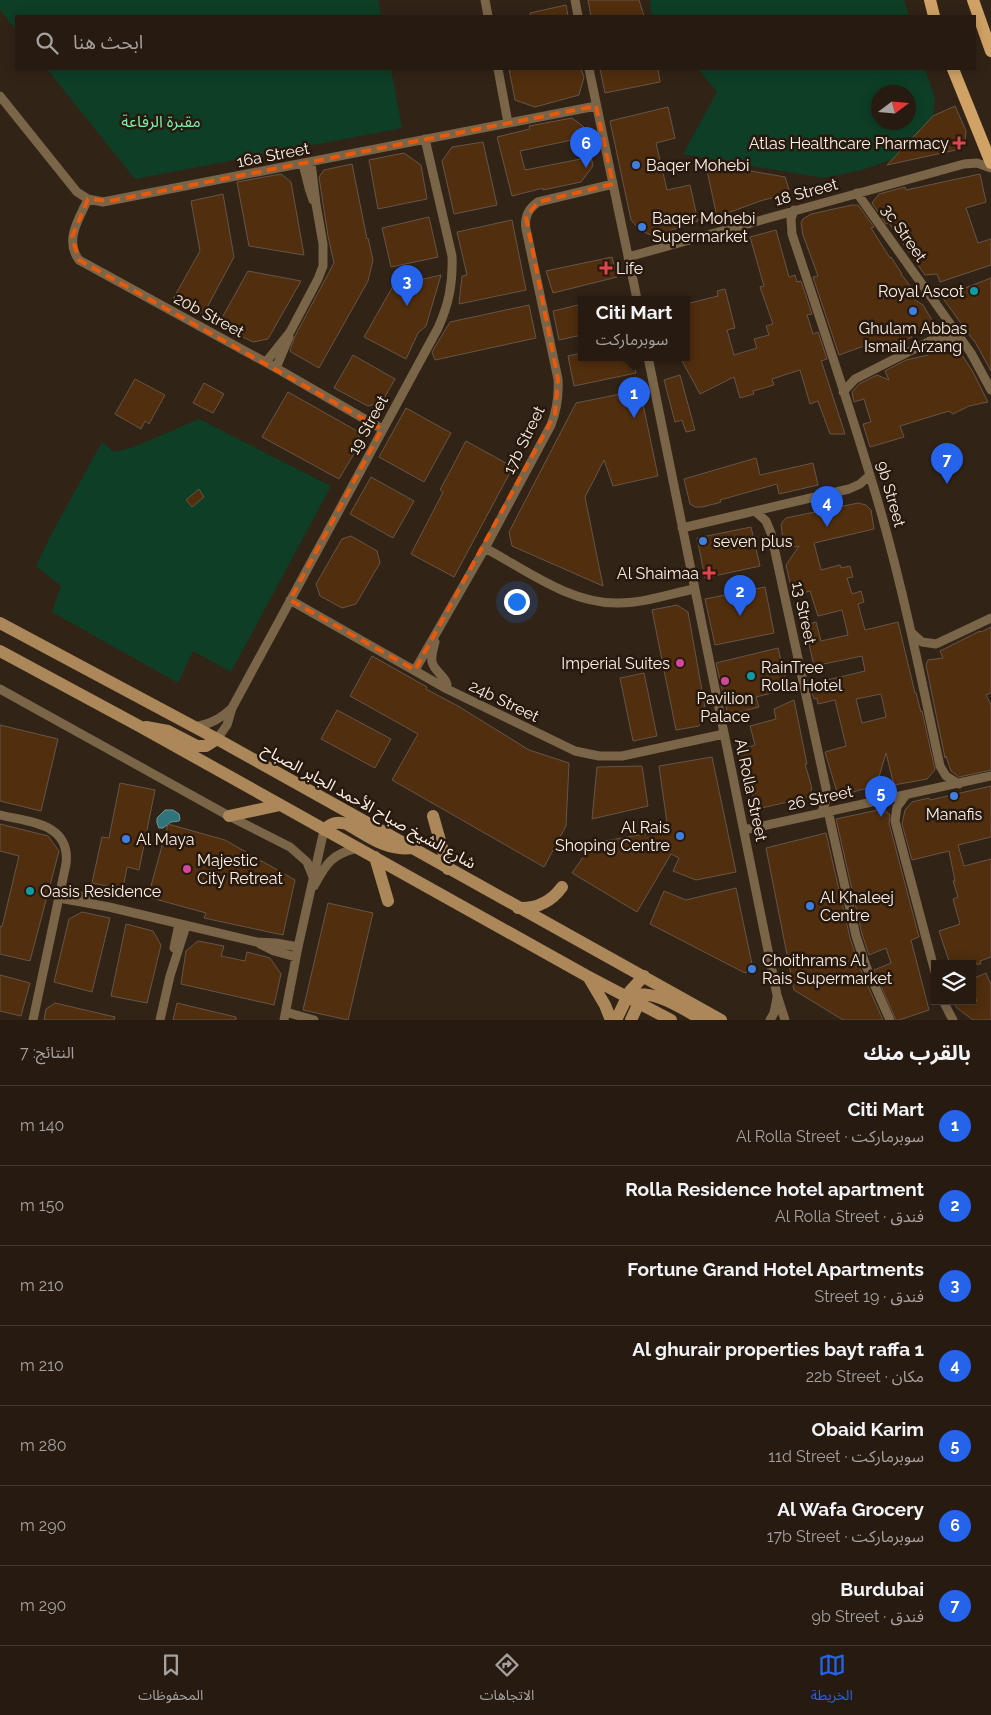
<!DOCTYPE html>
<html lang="ar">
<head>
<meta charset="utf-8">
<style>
	:root { --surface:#261a11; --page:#32271f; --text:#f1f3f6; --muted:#a4a19f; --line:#423831; --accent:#2563eb }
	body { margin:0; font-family:Raleway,"Noto Sans Arabic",sans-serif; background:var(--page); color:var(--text); direction:rtl }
	.controls { position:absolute; right:15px; bottom:15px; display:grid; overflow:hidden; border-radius:0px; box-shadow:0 2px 12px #0003 }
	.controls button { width:45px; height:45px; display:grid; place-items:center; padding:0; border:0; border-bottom:1px solid var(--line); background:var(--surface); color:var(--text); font:25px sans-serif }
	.compass { position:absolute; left:871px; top:85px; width:45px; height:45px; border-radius:50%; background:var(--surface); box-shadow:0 2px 12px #0003; rotate:74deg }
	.you { position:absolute; left:516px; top:601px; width:18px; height:18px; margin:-12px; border:4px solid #fff; border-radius:50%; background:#1a73e8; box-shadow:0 0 0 8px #1a73e833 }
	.badge { display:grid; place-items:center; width:32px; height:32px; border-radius:50%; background:var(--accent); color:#fff; font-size:16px; font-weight:700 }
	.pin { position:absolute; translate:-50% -41px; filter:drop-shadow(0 1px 2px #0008) }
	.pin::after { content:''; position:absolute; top:26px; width:18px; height:15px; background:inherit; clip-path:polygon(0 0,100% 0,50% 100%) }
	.popup { position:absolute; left:578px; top:296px; width:112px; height:65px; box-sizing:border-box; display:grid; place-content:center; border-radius:0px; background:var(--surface); filter:drop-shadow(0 1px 4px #0005); font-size:16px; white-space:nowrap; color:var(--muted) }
	.popup b { font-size:19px; color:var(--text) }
	.popup::after { content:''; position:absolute; left:50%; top:100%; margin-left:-10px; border:10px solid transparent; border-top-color:var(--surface) }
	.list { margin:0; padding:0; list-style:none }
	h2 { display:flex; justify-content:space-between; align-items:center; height:65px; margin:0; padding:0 20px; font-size:21px }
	h2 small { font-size:16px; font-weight:400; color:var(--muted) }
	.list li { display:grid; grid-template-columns:32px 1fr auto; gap:15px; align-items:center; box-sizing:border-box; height:80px; padding:0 20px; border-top:1px solid var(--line) }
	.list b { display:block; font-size:19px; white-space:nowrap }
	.list p { margin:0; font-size:16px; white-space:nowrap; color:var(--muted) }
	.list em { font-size:16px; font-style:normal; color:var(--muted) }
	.icon { flex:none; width:28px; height:28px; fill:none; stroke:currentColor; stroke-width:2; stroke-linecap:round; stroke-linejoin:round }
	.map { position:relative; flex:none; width:991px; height:1020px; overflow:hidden; direction:ltr }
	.search { position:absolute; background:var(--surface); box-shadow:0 2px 12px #0003; left:15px; right:15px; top:15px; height:55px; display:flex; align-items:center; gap:12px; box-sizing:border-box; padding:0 18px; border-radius:0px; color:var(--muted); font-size:19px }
	.sheet { height:625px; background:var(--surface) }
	nav { display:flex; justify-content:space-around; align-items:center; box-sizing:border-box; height:70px; border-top:1px solid var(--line); background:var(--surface); font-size:14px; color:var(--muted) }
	nav a { display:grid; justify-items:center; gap:2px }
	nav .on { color:var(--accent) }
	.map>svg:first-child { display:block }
	.green { fill:#0e3e26; fill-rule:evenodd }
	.water { fill:#31737a; stroke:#6d989b }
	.building { fill:#502e0e; stroke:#665548; fill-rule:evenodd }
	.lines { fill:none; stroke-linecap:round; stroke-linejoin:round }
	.street { stroke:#7b6548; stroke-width:9 }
	.secondary { stroke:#ab8759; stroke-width:12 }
	.primary { stroke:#d0a265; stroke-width:12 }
	.marked { fill:none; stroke:#e8590c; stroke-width:4; stroke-dasharray:10 6; stroke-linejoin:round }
	.health-dot { fill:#e0444e; stroke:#28190e; stroke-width:2 }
	.shop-dot { fill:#3f7fe0; stroke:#28190e; stroke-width:2 }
	.culture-dot { fill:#0f9aa8; stroke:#28190e; stroke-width:2 }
	.hotel-dot { fill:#d1479c; stroke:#28190e; stroke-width:2 }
	.labels { text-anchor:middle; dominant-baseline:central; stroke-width:5; stroke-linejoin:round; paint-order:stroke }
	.park-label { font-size:16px; fill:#7af0af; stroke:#28190e }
	.poi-label { font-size:16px; fill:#faf0e8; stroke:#28190e; text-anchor:start }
	.street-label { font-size:16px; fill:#faf0e8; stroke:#28190e }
</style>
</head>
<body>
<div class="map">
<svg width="991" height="1020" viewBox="0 0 991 1020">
	<rect width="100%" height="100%" fill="#322317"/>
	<path class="green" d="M0 0H378L381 16H16V30L0 10Z
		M650 0H904L909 16H654L651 13Z
		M47 69H391L402 128 135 179Z
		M698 69H925L935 98 933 116 893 159 862 170 823 178 683 154 717 92ZM878 92H908V122H878Z
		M199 419 331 486 231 672 193 651 178 683 52 612 61 586 36 566 51 535 102 442 114 452 134 447Z"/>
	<path class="water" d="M165 810H173L179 814 180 819 179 821 171 822 163 828H159L157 823V818Z"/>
	<path class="building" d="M588 0H639L644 16H591Z
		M566 5 568 16H531L530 13Z
		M509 69H581L584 77 579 95 535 107 515 100Z
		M600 69H658L660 82 605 93Z
		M955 106 966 131 965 143 956 150 887 165 933 116Z
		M668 107 675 138 656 143 667 190 690 185 698 221 654 236 646 233 637 227 631 220 610 121Z
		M572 118 584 127 586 137 520 151 525 170 591 157 593 166 581 182 543 190V188L512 196 497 137 530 129 529 126Z
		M483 142 497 205 454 214 442 161 452 147Z
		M404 153 421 165 427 199 378 209 369 160Z
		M705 161 738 166 739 169 785 177 790 193 760 201 717 217Z
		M352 164 367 239 368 238 373 260 368 281 319 368 291 352 290 350 295 336 334 263 328 236 319 177 324 170Z
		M281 174 291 182 304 255 249 246 237 182Z
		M980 174 986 202 966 208 978 243 991 239V265L940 282 937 274 925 275 902 242 905 230 895 232 889 223 886 224 872 203 879 194 905 187 906 190Z
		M223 194 234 257 203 315 173 299 200 251 191 201Z
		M852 205H858L874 227 871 228 890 258 891 257 902 274H901L915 292 907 295 923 305 932 320 929 328 911 335 912 337 879 354 875 342 839 355 813 277 818 276 803 235 801 223 803 219 811 214Z
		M429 217 438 257 391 267 382 228Z
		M512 220 526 290 459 304 462 276 467 275 457 232Z
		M776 230 789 277 795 275 797 282 801 281 812 314 807 315 813 334 818 332 827 359 821 361 822 363 845 434H830L818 401 810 404 800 370 772 379 774 385 753 391 754 394 740 398 734 377 700 394 680 357H686V304L718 296 717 291 725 289 735 328 727 330 734 355 757 348 754 339 769 335 766 326 773 324 760 287 764 286 750 237Z
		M612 257 617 277 553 293 546 271Z
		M248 271 301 281 268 339 253 342 218 325Z
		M441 275 426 326 418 333 406 359 364 337 393 286Z
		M991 278V371L974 340H973L942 297Z
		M582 304V335L559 340 553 311Z
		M529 305 536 338 435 360 432 352 450 322Z
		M950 343 956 346 973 372 988 402 969 406 953 414 949 411 900 426 904 437 870 447 863 424 871 422 864 399 854 402 852 392 859 384 877 375 889 380 885 371 906 360 928 355 927 350 934 346Z
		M582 353V357H633L636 373 574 386 568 356Z
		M353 355 395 379 382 402 368 406 334 388Z
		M680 375 695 430 686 432 682 420 675 422 664 380Z
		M135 379 165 395 149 424 145 421 141 429 115 414Z
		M204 383 224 394 213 413 193 403Z
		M640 390 658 476 613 486 604 460 585 497 603 586 512 546 509 532 576 403Z
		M288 392 357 431 361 442 339 479 262 437Z
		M406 408 451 433 424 482 379 457Z
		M466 441 513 467 454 577 411 554 443 492 440 490Z
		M756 458 760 475 813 463 818 485 779 494 777 484 720 500 721 502 718 503 702 507H695L690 504 684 479Z
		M371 477 414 501 393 538 350 514Z
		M199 489 204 497 192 507 186 500Z
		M858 503 866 505 871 510 874 529 814 543 821 570 840 565 841 568 850 566 853 577 847 578 852 594 861 591 864 602 858 604 865 630 898 622 915 693H916L921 712 922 711 935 770 927 779 894 785 886 753 876 787 859 790 843 796 838 795 836 789 825 752 846 746 835 700 818 704 817 698 814 699 812 692 828 684 827 680 865 671 862 656 814 666 809 644 812 643 806 625 816 622 821 641 848 635 842 610 818 616 810 591 793 596 786 565 799 546 784 549 781 524 786 518ZM881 694 886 717 862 723 856 699Z
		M751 527 760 566 705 578 697 538Z
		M351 536 377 551 380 563 356 604 342 608 320 596 316 584 342 539Z
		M765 587 774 633 715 645 705 599Z
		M677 605 688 612 706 713 699 726 676 730 652 610Z
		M991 627V693L986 695 991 705V770L959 777 951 771 946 756 945 758 926 665 928 660 943 658 940 651 980 631 981 632Z
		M778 648 788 689 756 697 759 707 728 715 716 663Z
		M372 656 427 687 426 689 458 706 529 750 569 763 566 826 544 867 392 780 418 734 350 696Z
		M644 673 657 736 633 741 620 678Z
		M794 700 807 764H805L812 788 810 794 805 798 757 809 749 782 745 783 741 771 745 770 739 750 755 745 750 726 776 719 774 709Z
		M337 710 391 739 375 768 321 739Z
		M0 725 58 739 41 811 0 801Z
		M712 757 736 872 696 880 673 871 679 858 671 854 637 912 572 873 593 843 668 830 659 766Z
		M642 766 648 806 592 819 597 767Z
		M120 783 155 790 139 870 127 867 123 889 92 883 102 837 109 838Z
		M991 786V837L958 845 964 866 991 859V957L980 961 981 964H950L939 931 960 924 953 899 958 897 953 881H955L949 851 912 860 902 824 905 810 912 802 929 798 930 800Z
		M883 809 890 815 889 823 919 937 911 940 929 1010 899 1020H896L874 970 891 963 886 948 869 955 862 934 836 819Z
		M0 824 48 836 59 851 30 961 0 954V926L2 927 19 856 0 851Z
		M168 824 225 840 295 880 283 935 204 918 206 913 148 897Z
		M826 833 850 938 860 968 883 1020H843L794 990 766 848Z
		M736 888 753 969 745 973 650 924 664 891 686 900Z
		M328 903 373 913 348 1020 303 1010Z
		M82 912 110 918 92 992 54 982 69 919Z
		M126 924 153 931 161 945 147 1003 111 996Z
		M198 941 224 946 221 956 245 961 247 952 270 958 281 974 274 1005 181 984 186 951Z
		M986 973 991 985V1020H973L957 1008 952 1001H977L972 991V979Z
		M0 975 30 983 21 1016 0 1011Z
		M55 1003 115 1017 114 1020H44L46 1009Z
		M177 1003 236 1017V1020H173Z"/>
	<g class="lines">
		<path class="street" d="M485 0 488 16
			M575 0 578 16
			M498 69 508 123
			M589 69 637 299
			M0 96 77 192 88 199 103 202 596 106
			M303 164 309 188 313 200
			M857 193 971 353 991 390
			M88 199C79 219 64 240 79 260L276 368 382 429
			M794 210 791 219 792 234C823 328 855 421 882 516 905 598 922 682 940 766L946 776 959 784
			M628 257 964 164 977 163 991 168
			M648 357 777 995 785 1020
			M266 362 290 332 318 279 323 266V244L316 204 311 163
			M276 368 289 337
			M843 392 855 379 932 340 950 337 962 341
			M756 512 766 521 771 533 826 788V800L822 812
			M682 528 849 489 860 484 870 475
			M485 548C526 570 570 604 619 603 644 603 670 594 694 589
			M290 600 447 689 575 751 599 756H622L724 734
			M912 633 922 642 936 644 991 618
			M435 642C433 649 431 656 432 662 435 673 449 678 447 689
			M415 670 485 548 551 425C557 410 559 396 558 379L526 229C524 217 528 209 538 202L613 184
			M0 689 229 816 290 847 307 862 313 877
			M193 727C209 725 220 719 232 708
			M217 739 227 725 232 708 438 328C449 304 453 283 452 256L425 139
			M905 796 897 807 895 821 935 972
			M828 811 856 936 866 966 890 1020
			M0 815C29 822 71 823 66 864L33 1020
			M744 830 991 776
			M314 886C326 864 331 854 358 848
			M60 890 90 899
			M59 898 109 907 257 942 276 943 298 947
			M260 944 274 951 296 957
			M174 948 179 924
			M943 1001 953 1020
			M286 1012 314 1020
			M160 1020 170 976 186 926
			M284 1020 298 947 324 830
			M770 1020 774 1013 777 998"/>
		<path class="secondary" d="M0 623 217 739 721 1020
			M0 651 141 727 587 976 671 1020
			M146 727 168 731 197 746H206L217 739
			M229 816 280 805
			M433 816 448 869
			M324 830C331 823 337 821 347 824 368 836 386 851 411 848
			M375 857 388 901
			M518 908C537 909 551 902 562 887
			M589 978 605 1005 611 1020
			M626 996C654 988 679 1007 703 1020
			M616 1020 630 991 644 976
			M631 1020 642 996"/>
		<path class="primary" d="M930 0 934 16
			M973 0 991 51
			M953 69 991 163"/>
	</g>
	<path class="marked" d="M596 106 613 184 538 202 526 217 558 379 555 414 415 670 290 600 382 429 79 260 72 237 88 199 110 201Z"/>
	<g class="health-dot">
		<path d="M956.5 135.5h5v5h5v5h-5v5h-5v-5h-5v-5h5z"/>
		<path d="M603.5 260.5h5v5h5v5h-5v5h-5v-5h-5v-5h5z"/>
		<path d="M706.5 565.5h5v5h5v5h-5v5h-5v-5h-5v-5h5z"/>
	</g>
	<g class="shop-dot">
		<circle cx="636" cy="165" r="5"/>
		<circle cx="642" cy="227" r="5"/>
		<circle cx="913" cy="311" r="5"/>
		<circle cx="703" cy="541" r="5"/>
		<circle cx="954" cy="796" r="5"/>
		<circle cx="680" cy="836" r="5"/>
		<circle cx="126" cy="839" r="5"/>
		<circle cx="810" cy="906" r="5"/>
		<circle cx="752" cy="969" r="5"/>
	</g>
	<g class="culture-dot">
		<circle cx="974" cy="291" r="5"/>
		<circle cx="751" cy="676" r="5"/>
		<circle cx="30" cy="891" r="5"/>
	</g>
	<g class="hotel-dot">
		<circle cx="680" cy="663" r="5"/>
		<circle cx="725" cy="681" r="5"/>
		<circle cx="187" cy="869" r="5"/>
	</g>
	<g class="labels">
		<g class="park-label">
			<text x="161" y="121">مقبرة الرفاعة</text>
		</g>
		<g class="poi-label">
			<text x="949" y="143" text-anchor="end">Atlas Healthcare Pharmacy</text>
			<text x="646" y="165">Baqer Mohebi</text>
			<text x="652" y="218">Baqer Mohebi<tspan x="652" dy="18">Supermarket</tspan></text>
			<text x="616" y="268">Life</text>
			<text x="964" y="291" text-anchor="end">Royal Ascot</text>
			<text x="913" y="328" text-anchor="middle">Ghulam Abbas<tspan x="913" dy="18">Ismail Arzang</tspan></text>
			<text x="713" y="541">seven plus</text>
			<text x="699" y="573" text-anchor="end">Al Shaimaa</text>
			<text x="670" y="663" text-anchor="end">Imperial Suites</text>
			<text x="761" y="667">RainTree<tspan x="761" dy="18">Rolla Hotel</tspan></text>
			<text x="725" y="698" text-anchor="middle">Pavilion<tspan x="725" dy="18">Palace</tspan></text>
			<text x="954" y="814" text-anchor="middle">Manafis</text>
			<text x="670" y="827" text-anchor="end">Al Rais<tspan x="670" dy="18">Shoping Centre</tspan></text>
			<text x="136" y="839">Al Maya</text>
			<text x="197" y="860">Majestic<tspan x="197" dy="18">City Retreat</tspan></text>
			<text x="40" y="891">Oasis Residence</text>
			<text x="820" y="897">Al Khaleej<tspan x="820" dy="18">Centre</tspan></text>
			<text x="762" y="960">Choithrams Al<tspan x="762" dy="18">Rais Supermarket</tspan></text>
		</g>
		<g class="street-label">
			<text transform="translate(273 155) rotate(-11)">16a Street</text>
			<text transform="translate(806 192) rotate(-15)">18 Street</text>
			<text transform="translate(904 233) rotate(55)">3c Street</text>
			<text transform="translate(209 315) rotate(28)">20b Street</text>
			<text transform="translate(368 425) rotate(-61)">19 Street</text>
			<text transform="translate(524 440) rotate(-64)">17b Street</text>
			<text transform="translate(891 494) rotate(74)">9b Street</text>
			<text transform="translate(804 613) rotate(78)">13 Street</text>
			<text transform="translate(504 701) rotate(26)">24b Street</text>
			<text transform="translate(751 790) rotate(78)">Al Rolla Street</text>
			<text transform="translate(820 798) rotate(-12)">26 Street</text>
			<text transform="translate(369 806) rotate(29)">شارع الشيخ صباح الأحمد الجابر الصباح</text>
		</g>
	</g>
</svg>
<div class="controls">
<button><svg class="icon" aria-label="layers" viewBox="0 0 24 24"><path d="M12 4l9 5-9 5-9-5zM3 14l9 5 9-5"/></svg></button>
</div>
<svg class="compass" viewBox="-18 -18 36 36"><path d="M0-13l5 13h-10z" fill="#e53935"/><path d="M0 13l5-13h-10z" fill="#a4a19f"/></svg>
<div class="you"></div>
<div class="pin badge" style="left:634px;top:418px">1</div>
<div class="popup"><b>Citi Mart</b>سوبرماركت</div>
<div class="pin badge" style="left:740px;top:616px">2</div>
<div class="pin badge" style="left:407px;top:306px">3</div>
<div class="pin badge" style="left:827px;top:527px">4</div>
<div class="pin badge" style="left:881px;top:817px">5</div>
<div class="pin badge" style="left:586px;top:168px">6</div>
<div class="pin badge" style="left:947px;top:484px">7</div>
<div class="search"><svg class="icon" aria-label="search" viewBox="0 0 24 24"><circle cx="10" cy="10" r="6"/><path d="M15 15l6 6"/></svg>ابحث هنا</div>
</div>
<section class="sheet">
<h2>بالقرب منك<small>النتائج: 7</small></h2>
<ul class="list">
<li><span class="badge">1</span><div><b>Citi Mart</b><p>سوبرماركت · Al Rolla Street</p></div><em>140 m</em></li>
<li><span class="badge">2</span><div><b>Rolla Residence hotel apartment</b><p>فندق · Al Rolla Street</p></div><em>150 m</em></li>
<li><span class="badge">3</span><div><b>Fortune Grand Hotel Apartments</b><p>فندق · 19 Street</p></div><em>210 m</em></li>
<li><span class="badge">4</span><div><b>Al ghurair properties bayt raffa 1</b><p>مكان · 22b Street</p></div><em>210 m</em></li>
<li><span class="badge">5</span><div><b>Obaid Karim</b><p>سوبرماركت · 11d Street</p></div><em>280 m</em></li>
<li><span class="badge">6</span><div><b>Al Wafa Grocery</b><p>سوبرماركت · 17b Street</p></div><em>290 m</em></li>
<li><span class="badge">7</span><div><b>Burdubai</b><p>فندق · 9b Street</p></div><em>290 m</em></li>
</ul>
</section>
<nav>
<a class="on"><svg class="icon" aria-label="map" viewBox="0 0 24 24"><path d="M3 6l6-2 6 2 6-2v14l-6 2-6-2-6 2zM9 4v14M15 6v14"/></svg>الخريطة</a>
<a><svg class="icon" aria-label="directions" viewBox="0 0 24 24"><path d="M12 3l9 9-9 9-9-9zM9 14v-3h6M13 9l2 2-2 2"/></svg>الاتجاهات</a>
<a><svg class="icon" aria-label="saved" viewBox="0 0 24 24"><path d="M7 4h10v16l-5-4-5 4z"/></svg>المحفوظات</a>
</nav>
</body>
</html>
